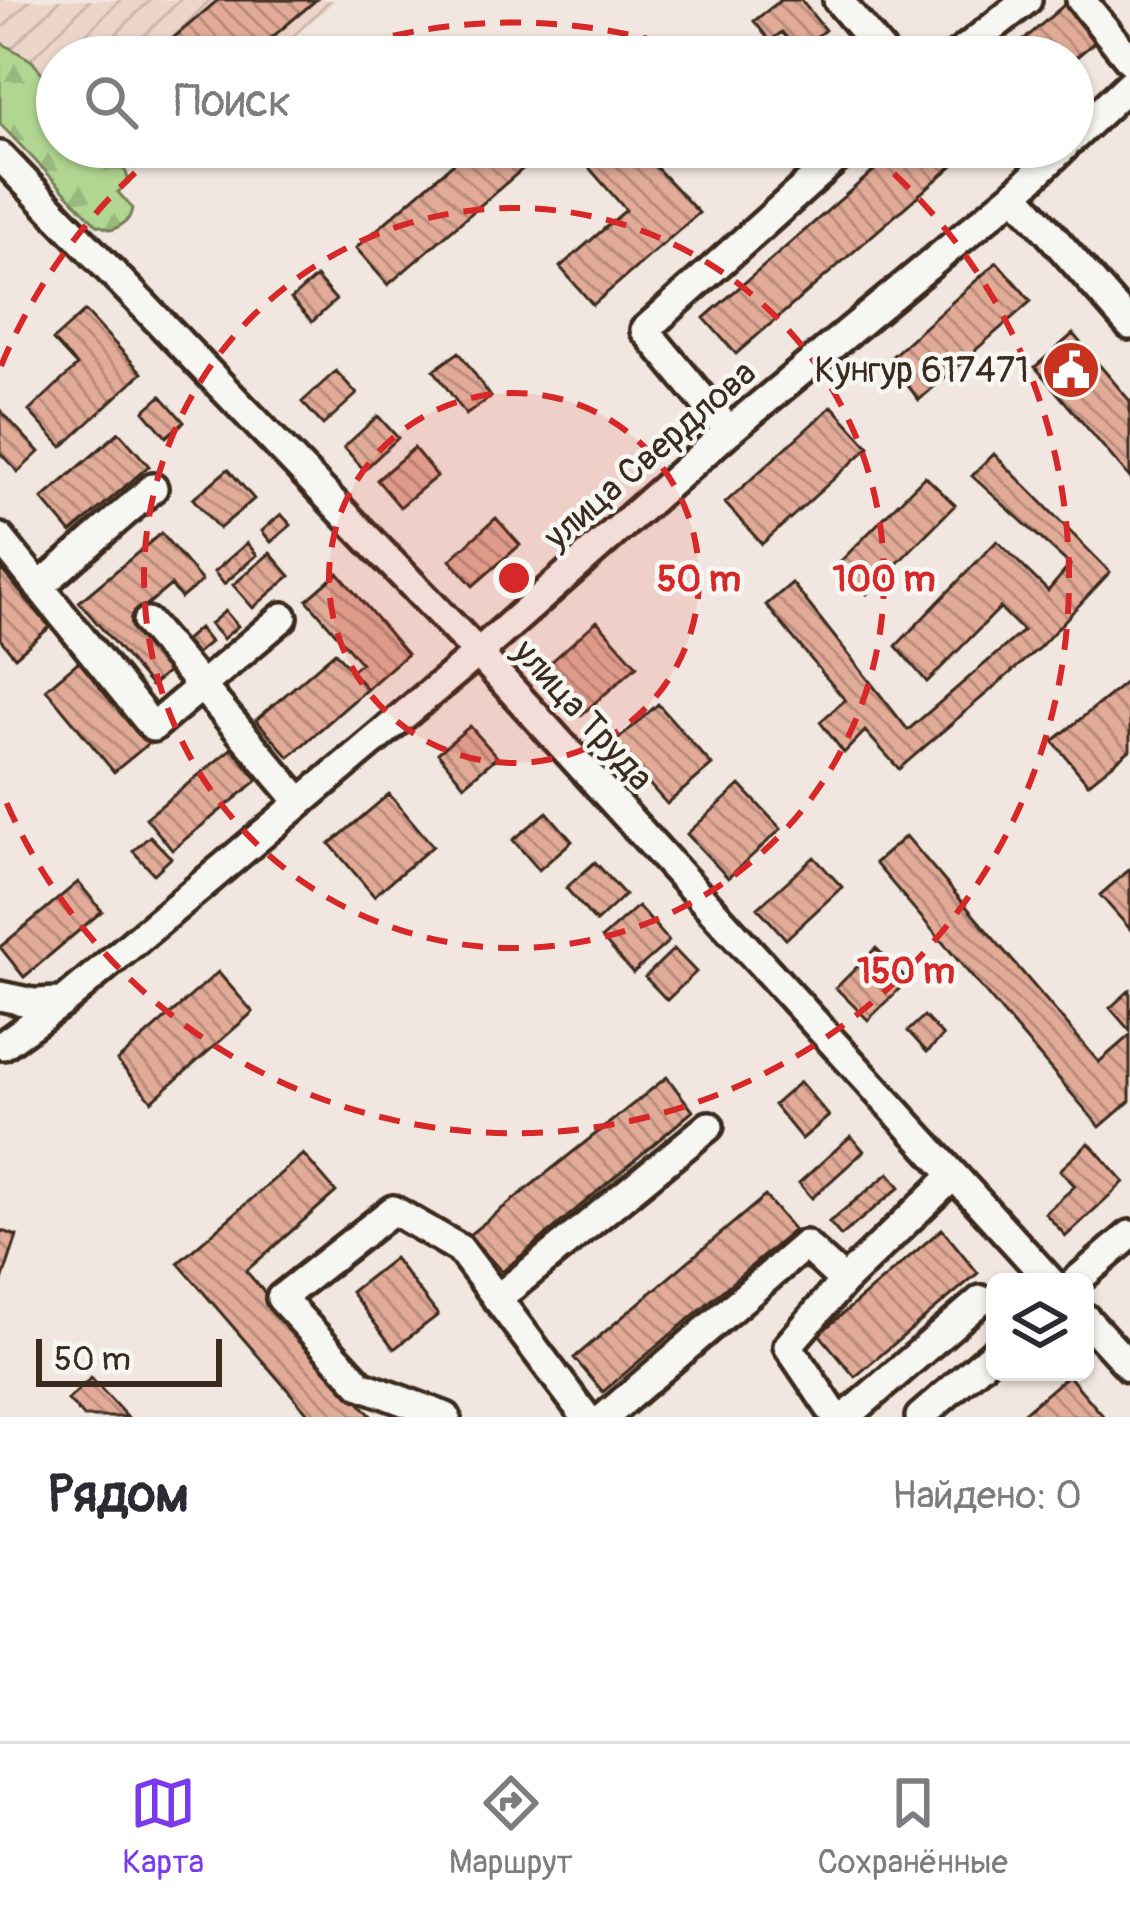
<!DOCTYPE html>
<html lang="ru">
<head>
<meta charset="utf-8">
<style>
	:root { --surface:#fff; --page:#f2f2f3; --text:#2b2b33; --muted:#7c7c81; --line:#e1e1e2; --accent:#7c3aed }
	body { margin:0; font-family:Pangolin,sans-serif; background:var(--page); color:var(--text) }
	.controls { position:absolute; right:36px; bottom:36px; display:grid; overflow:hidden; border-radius:18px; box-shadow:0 3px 9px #0004 }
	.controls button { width:108px; height:108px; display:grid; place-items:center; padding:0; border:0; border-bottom:3px solid var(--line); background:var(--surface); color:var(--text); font:60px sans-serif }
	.scale { position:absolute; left:36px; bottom:30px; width:186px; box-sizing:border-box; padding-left:12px; border:6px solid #3b2a1e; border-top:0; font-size:33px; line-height:42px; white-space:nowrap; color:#3b2a1e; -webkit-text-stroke:9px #f6f6f2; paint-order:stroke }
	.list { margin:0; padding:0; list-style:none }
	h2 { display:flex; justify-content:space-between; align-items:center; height:156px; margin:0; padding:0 48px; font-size:51px }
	h2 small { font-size:39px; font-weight:400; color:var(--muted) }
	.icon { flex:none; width:66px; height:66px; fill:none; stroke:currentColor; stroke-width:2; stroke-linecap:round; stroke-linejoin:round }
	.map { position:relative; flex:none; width:1130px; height:1417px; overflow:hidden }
	.search { position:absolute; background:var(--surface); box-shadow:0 3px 9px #0004; left:36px; right:36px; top:36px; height:132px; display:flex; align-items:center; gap:30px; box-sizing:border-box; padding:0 42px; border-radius:66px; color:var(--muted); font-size:45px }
	.sheet { height:324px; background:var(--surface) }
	nav { display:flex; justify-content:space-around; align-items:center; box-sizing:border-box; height:168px; border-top:3px solid var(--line); background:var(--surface); font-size:33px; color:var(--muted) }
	nav a { display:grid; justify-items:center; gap:6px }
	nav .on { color:var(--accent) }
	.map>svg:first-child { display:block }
	.industrial { fill:url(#industrial-furrows) }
	.forest { fill:url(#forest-firs); stroke:#768058; stroke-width:3 }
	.building { fill:url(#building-back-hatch); stroke:#3b2a1e; stroke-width:3 }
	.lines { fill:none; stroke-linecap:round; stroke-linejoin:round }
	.minor-casing { stroke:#3b2a1e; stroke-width:36 }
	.minor { stroke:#f6f6f2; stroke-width:27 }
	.ring { fill:none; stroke:#d62828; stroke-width:6; stroke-dasharray:21 15 }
	.labels { text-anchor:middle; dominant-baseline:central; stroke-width:9; stroke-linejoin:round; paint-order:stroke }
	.poi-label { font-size:36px; fill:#3b2a1e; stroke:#f6f6f2; text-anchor:end }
	.street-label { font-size:36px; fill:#3b2a1e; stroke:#f6f6f2 }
	.centre { fill:#d62828; stroke:#f6f6f2; stroke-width:6 }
	.ring-label { font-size:36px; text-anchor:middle; font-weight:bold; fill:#d62828; stroke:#f6f6f2; stroke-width:9; stroke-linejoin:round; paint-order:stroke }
</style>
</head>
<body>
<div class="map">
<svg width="1130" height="1417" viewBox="0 0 1130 1417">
	<defs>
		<pattern id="industrial-furrows" width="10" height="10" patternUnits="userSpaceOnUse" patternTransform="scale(3)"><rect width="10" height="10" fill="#edd5ca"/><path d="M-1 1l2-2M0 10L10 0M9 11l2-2" fill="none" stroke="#ccb7ad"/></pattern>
		<pattern id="forest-firs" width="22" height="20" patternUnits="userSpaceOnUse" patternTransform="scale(3)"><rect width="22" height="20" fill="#b1d691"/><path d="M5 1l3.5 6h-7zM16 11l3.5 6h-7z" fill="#99b87d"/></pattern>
		<pattern id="building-back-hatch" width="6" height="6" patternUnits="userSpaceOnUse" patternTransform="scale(3)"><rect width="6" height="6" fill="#e1ab98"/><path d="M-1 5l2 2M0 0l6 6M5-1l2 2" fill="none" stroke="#b88b7b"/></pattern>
	</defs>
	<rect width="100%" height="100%" fill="#f2e7e0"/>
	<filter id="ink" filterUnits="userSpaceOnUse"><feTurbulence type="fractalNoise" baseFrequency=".00833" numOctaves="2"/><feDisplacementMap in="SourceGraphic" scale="24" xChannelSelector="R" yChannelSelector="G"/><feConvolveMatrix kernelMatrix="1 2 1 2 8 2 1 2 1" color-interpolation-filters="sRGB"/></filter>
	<g filter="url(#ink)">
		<path class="industrial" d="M0 0H336L271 57H57V91L32 61 0 42Z"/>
		<path class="forest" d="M0 42 32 61 57 91V147H105L126 172 129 182 118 192 132 208C130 221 124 224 112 230L97 225 0 124Z"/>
		<path class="building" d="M218 0H316L249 57H151Z
			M781 0H801L825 30 798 51 782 32 770 41 754 21Z
			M1065 4 1097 40 1073 60V57H1004Z
			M472 147H548L388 285 356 248Z
			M571 147H637L699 213 593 305 560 267 626 210Z
			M901 147H974L736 354 704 318Z
			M997 262 1031 301 919 400 888 360Z
			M316 277 336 300 312 322 291 299Z
			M85 311 142 373 62 447 29 411 77 366 53 340Z
			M1073 334 1130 401V478L1035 367Z
			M459 352 491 397 466 415 434 370Z
			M336 371 357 394 323 425 302 402Z
			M161 396 184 422 166 437 144 411Z
			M832 406 869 447 762 544 725 503Z
			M0 410 39 452 18 472 0 453Z
			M378 416 398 438 364 470 344 447Z
			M119 432 149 466 71 533 42 499Z
			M414 448 437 476 400 507 377 480Z
			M994 454 1110 572 1039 648 899 769 865 731 844 753 820 722 845 700 766 605 792 583 908 730 1023 631 1000 608 927 682 896 646 997 541 1048 591 1070 565 972 476Z
			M228 469 254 499 219 529 193 499Z
			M925 476 955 505 867 594 837 565Z
			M281 514 291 525 271 542 262 531Z
			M496 518 520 545 473 586 450 560Z
			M161 533 202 581 181 598 171 585 131 618 173 668 151 686 79 602Z
			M247 543 257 555 224 584 214 572Z
			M270 553 290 576 253 608 233 585Z
			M0 568 50 627 15 657 0 639Z
			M338 573 407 654 367 689 351 671 361 663 307 600Z
			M225 611 238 626 223 639 210 624Z
			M597 621 637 666 580 716 540 672Z
			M199 628 210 642 188 661 176 648Z
			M335 652 367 689 289 757 256 720Z
			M79 661 148 744 114 772 46 689Z
			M1130 679V750L1088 784 1053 741Z
			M658 704 712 765 667 804 613 744Z
			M470 726 497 757 464 785 438 753Z
			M232 748 258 780 172 850 146 818Z
			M740 785 781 829 728 878 687 834Z
			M389 794 433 846 374 896 330 844Z
			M547 812 572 841 539 870 513 840Z
			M150 836 171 858 154 874 133 851Z
			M906 836 1099 1062 1130 1035V1101L1100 1127 875 863Z
			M814 857 842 887 786 939 758 908Z
			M595 862 625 895 596 922 566 888Z
			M1130 869V929L1100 895Z
			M78 882 102 911 24 977 0 947Z
			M638 906 669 941 633 973 602 938Z
			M876 948 908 980 868 1020 836 988Z
			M674 949 696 972 667 1000 645 977Z
			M218 972 253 1012 152 1101 117 1061Z
			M1130 990V1031L1110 1008Z
			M924 1016 943 1036 927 1052 908 1031Z
			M667 1077 693 1111 502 1272 469 1235Z
			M800 1082 829 1116 802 1139 774 1105Z
			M851 1136 864 1151 812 1198 799 1183Z
			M1089 1143 1124 1182 1066 1236 1045 1213 1075 1186 1060 1170Z
			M303 1154 336 1192 246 1271 372 1417H311L178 1263Z
			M889 1173 900 1187 841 1236 829 1222Z
			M765 1196 794 1230 603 1392 574 1358Z
			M942 1229 978 1273 855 1377 819 1334Z
			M0 1230 17 1236 0 1287Z
			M394 1258 438 1315 394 1349 351 1292Z
			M1068 1375 1104 1417H1019Z
			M91 1378 127 1417H84L68 1400Z"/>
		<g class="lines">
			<g class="minor-casing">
				<path id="minor" d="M838 0 886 57
					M1081 0 1130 60
					M955 57 1027 0
					M1073 138 1130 84
					M0 156 478 653 1051 1282
					M1015 194 1130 325
					M729 431 645 330 849 147
					M0 538 153 727 283 617
					M39 587 153 488
					M147 622 300 802
					M0 996 33 1003 63 1002
					M3 1045 63 1002 478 653 729 431 1015 194 1064 147
					M844 1281 953 1176
					M1075 1282 1130 1235
					M497 1299 709 1126
					M1085 1318 1130 1367
					M446 1417 361 1385 281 1298 393 1210 460 1249 586 1417
					M605 1417 805 1245 844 1281 788 1346 836 1417
					M846 1417 981 1300
					M920 1417 995 1352"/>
			</g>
			<use href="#minor" class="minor"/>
		</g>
	</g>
	<circle cx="514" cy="578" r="185" fill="#d62828" fill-opacity=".12"/>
	<g class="ring">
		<circle cx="514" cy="578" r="185"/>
		<circle cx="514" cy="578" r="370"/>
		<path d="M1 366A555 555 0 0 1 161 150M324 56A555 555 0 0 1 704 56M867 150A555 555 0 1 1 1 790"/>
	</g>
	<defs>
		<g id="civic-disc" transform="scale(3)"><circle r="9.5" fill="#c8321e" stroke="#f6f6f2"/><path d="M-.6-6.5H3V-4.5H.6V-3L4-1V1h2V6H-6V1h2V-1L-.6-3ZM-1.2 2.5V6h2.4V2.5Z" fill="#fff"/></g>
	</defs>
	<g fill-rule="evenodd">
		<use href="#civic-disc" x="1071" y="370"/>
	</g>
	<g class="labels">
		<g class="poi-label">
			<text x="1029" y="370">Кунгур 617471</text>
		</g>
		<g class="street-label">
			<text transform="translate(650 455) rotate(-41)">улица Свердлова</text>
			<text transform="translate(583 715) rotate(48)">улица Труда</text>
		</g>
	</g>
	<circle cx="514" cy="578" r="18" class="centre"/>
	<g class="ring-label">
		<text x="699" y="591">50 m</text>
		<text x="884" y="591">100 m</text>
		<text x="906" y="983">150 m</text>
	</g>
</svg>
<div class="controls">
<button><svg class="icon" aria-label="layers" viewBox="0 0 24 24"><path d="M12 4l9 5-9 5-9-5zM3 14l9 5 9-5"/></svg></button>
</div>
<div class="scale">50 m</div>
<div class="search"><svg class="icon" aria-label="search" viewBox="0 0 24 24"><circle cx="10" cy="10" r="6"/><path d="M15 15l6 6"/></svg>Поиск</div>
</div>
<section class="sheet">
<h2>Рядом<small>Найдено: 0</small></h2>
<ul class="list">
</ul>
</section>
<nav>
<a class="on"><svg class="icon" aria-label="map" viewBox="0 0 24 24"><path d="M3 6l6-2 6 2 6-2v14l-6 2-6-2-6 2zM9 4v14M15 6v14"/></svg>Карта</a>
<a><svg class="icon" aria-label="directions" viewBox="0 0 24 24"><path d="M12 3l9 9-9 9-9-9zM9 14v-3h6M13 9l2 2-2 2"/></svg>Маршрут</a>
<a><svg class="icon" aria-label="saved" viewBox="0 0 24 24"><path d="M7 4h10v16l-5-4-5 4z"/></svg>Сохранённые</a>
</nav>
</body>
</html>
